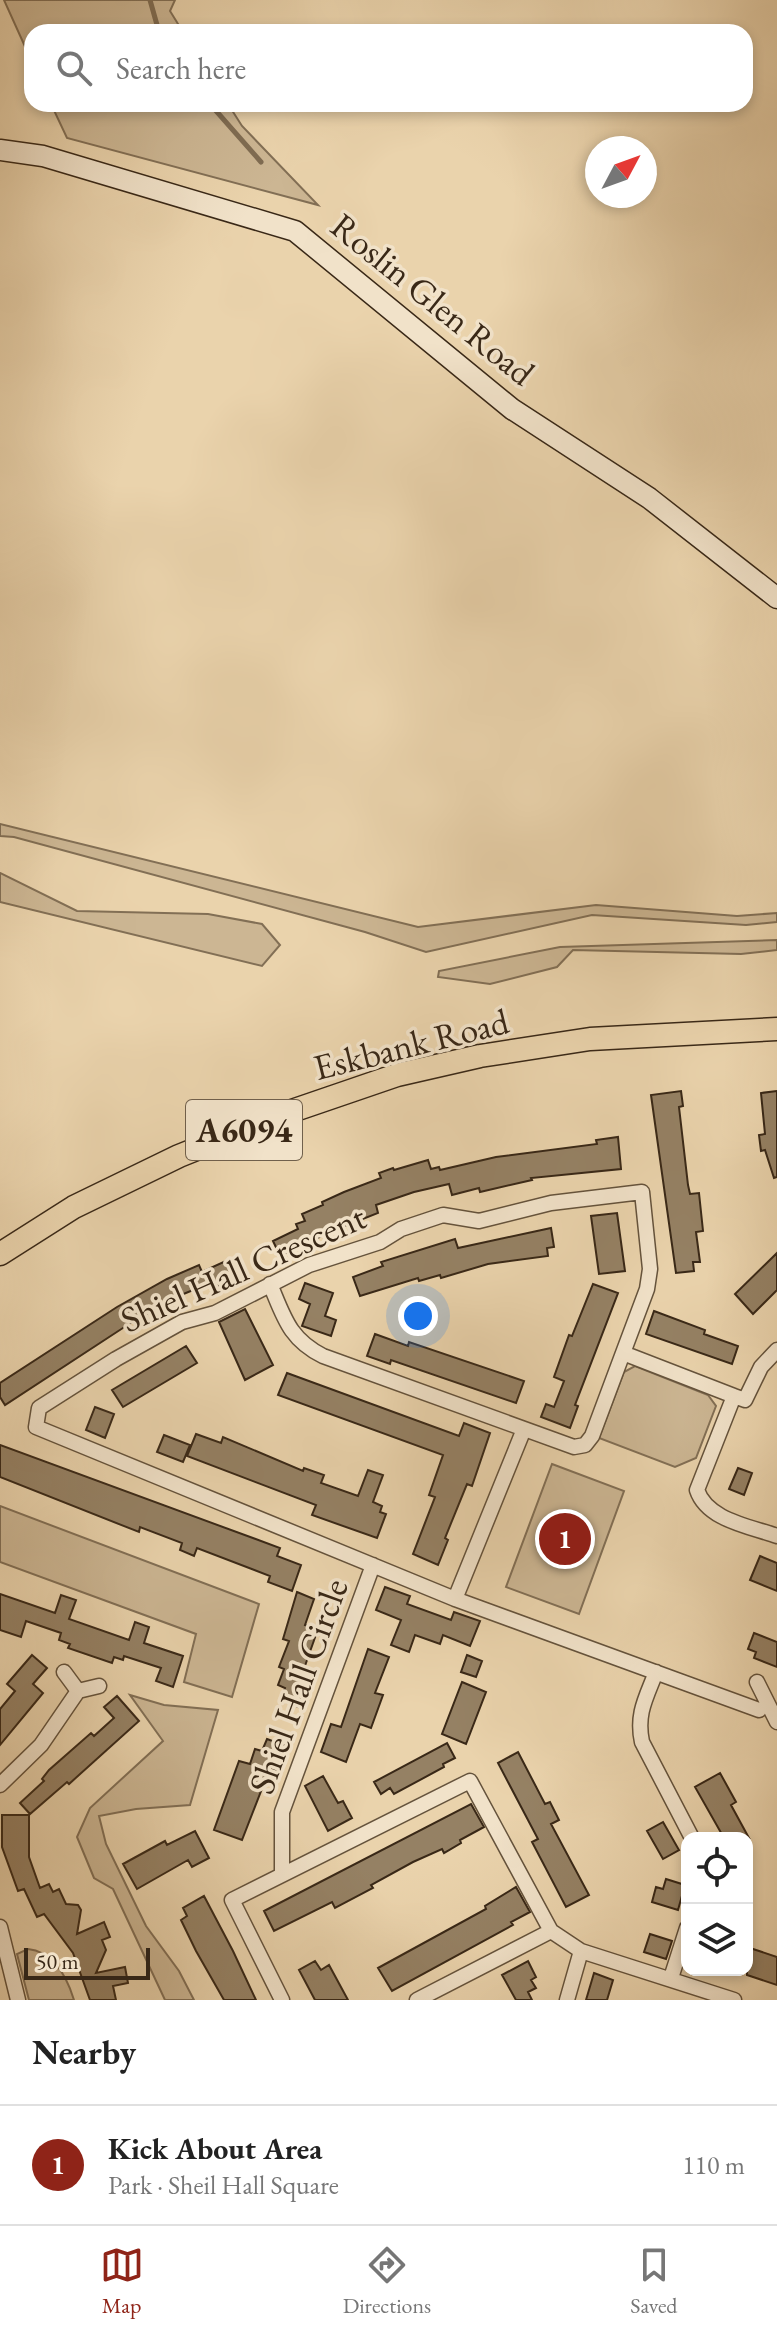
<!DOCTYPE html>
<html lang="en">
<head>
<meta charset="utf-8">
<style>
	:root { --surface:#fff; --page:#f2f2f2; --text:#222; --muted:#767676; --line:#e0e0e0; --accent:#8f2418 }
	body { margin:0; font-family:"EB Garamond",serif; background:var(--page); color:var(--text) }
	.controls { position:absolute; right:24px; bottom:24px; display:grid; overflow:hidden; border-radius:16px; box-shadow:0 4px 12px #0003 }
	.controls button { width:72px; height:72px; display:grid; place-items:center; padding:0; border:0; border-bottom:2px solid var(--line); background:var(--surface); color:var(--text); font:40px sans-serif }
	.compass { position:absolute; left:585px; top:136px; width:72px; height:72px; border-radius:50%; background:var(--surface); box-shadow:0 4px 12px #0003; rotate:49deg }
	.scale { position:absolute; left:24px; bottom:20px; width:126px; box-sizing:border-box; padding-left:8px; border:4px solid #392817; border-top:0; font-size:22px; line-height:28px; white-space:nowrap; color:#392817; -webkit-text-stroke:6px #f1e2c9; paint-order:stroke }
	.you { position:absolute; left:418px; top:1316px; width:28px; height:28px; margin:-20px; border:6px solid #fff; border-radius:50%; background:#1a73e8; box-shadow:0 0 0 12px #1a73e833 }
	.badge { display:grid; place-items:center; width:52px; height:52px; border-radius:50%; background:var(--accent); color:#fff; font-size:26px; font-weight:700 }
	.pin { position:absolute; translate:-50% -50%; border:4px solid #fff; box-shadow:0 2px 8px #0006 }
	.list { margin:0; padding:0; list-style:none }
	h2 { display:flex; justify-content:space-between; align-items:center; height:104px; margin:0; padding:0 32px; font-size:34px }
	h2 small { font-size:26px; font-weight:400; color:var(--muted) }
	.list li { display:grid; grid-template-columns:52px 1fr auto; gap:24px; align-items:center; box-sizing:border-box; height:120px; padding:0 32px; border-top:2px solid var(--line) }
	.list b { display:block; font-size:30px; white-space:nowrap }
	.list p { margin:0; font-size:26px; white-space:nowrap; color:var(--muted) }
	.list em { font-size:26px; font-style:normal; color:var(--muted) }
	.icon { flex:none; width:44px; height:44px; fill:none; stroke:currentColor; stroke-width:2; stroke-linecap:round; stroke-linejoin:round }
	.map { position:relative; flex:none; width:777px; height:2000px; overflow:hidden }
	.search { position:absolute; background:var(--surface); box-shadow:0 4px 12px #0003; left:24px; right:24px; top:24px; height:88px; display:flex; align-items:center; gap:20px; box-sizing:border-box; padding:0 28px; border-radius:24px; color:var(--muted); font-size:30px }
	.sheet { height:224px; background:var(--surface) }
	nav { display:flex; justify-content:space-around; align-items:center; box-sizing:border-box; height:112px; border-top:2px solid var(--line); background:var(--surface); font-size:22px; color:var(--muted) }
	nav a { display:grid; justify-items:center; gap:4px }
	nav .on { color:var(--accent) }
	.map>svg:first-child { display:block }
	.green { fill:#ccb693; stroke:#826f55; stroke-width:2 }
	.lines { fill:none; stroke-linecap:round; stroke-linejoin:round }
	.stream { stroke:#7f6c52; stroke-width:5 }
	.building { fill:#958164; stroke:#392817; stroke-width:2 }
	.street-casing { stroke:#65533c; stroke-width:17 }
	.secondary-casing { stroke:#392817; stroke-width:23 }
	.primary-casing { stroke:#392817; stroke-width:25 }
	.street { stroke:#f1e2c9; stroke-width:14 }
	.secondary { stroke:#f1e2c9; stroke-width:20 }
	.primary { stroke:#ead3ac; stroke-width:22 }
	.labels { text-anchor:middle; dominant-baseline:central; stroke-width:7; stroke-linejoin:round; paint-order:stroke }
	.shield { fill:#f1e2c9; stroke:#70604c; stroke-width:2 }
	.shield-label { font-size:34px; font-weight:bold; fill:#392817 }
	.street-label { font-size:36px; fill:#392817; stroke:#f1e2c9 }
</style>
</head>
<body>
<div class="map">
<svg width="777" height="2000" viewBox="0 0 777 2000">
	<rect width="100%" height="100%" fill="#ead3ac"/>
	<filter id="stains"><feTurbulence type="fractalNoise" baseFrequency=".0025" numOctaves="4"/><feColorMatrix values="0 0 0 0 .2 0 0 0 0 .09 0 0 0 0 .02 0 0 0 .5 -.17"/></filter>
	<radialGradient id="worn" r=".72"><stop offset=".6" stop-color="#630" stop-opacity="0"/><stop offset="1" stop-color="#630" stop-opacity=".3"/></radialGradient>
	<path class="green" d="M4 0H175L170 11 183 32H32V62Z
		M51 104H228L242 126 318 205 67 138Z
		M0 824 418 927 596 905 737 916 777 913V922L746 925 592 915 426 952 365 932 14 837 0 836Z
		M0 873 77 911 208 914 262 924 280 945 262 966 0 902Z
		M777 940V950L741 954 573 950 557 967 490 984 438 977 439 971 560 947Z
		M635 1366 708 1395 716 1406 696 1458 675 1467 599 1438 624 1372Z
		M552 1464 624 1491 579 1614 506 1587Z
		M0 1506 259 1604 232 1697 184 1682 196 1634 0 1562Z
		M130 1695 164 1705 218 1710 190 1805 136 1809 99 1816 106 1844 146 1926 179 1971 194 2000H165L113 1889 94 1878 77 1837 90 1808 163 1741Z
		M28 1949C54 1952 67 1977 74 2000H29L17 1954Z"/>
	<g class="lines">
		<path class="stream" d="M150 0 159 32
			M210 104 261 162"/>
	</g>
	<path class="building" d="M681 1091 683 1106 679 1107 688 1185 690 1194 699 1193 703 1231 696 1232 700 1262H693L694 1271 676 1273 651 1095Z
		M777 1091V1177L774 1178 765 1150 761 1151 759 1135 765 1134 761 1093Z
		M618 1137 621 1169 531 1178 532 1180 480 1192 479 1188 452 1195 449 1184 414 1192 376 1205 378 1213 330 1232 280 1256 273 1241 298 1229 296 1224 305 1221 302 1214 323 1205 322 1202 344 1192 381 1178 379 1173 393 1168 394 1170 428 1160 431 1169 439 1167 440 1170 496 1157 597 1144 596 1140Z
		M617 1213 625 1271 599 1274 591 1216Z
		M551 1228 554 1247 547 1248 548 1256 488 1264 441 1278 440 1275 419 1281 418 1278 360 1296 353 1277 383 1266 381 1262 455 1239 458 1248Z
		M777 1253V1290L753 1314 735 1294Z
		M230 1259 239 1276 217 1287 215 1281 181 1295 129 1324 5 1405 0 1397V1383L117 1307 167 1279 199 1265 202 1272Z
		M305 1283 333 1293 325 1316 336 1320 331 1336 302 1326 310 1304 299 1299Z
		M593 1284 618 1293 575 1405 578 1406 570 1428 541 1417 546 1404 554 1407 564 1381 554 1377 569 1335 572 1336Z
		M245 1309 273 1365 245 1380 219 1322Z
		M654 1311 705 1330 704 1334 738 1346 732 1364 646 1334Z
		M375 1334 408 1346 409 1342 524 1381 516 1403 391 1360 390 1364 367 1356Z
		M186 1346 197 1363 123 1407 112 1390Z
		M287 1373 459 1436 464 1423 490 1433 472 1486 467 1484 445 1538 448 1540 438 1565 413 1554 435 1497 429 1495 443 1455 278 1395Z
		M95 1407 114 1414 105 1438 86 1430Z
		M196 1434 221 1443 223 1437 303 1471 304 1468 324 1475 321 1483 358 1496 368 1470 383 1475 373 1502 382 1506 380 1512 386 1514 377 1538 312 1515 316 1505 187 1456Z
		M164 1435 190 1445 183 1462 157 1452Z
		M0 1445 280 1548 277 1556 301 1565 292 1591 268 1582 270 1576 197 1548 194 1556 180 1550 182 1543 140 1527 139 1532 0 1477Z
		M738 1468 752 1473 744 1495 729 1489Z
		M760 1556 777 1563V1591L750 1580Z
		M385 1587 410 1596 407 1604 451 1620 454 1612 480 1621 470 1646 443 1635 440 1644 415 1635 409 1652 391 1645 401 1620 376 1610Z
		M297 1592 314 1599 305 1625 318 1629 300 1680 307 1682 298 1707 281 1700 285 1688 278 1685 284 1669 279 1667 289 1641 283 1639Z
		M0 1594 55 1613 61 1595 76 1600 69 1619 129 1640 135 1622 149 1627 144 1643 183 1656 173 1687 156 1681 161 1668 124 1656 123 1660 114 1657 112 1663 68 1648 70 1644 59 1640 61 1633 26 1621 21 1637 0 1630Z
		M754 1633 777 1642V1667L754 1658 756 1652 748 1649Z
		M368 1649 389 1657 375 1693 383 1695 371 1728 360 1724 346 1762 321 1752 331 1724 341 1727Z
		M32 1655 47 1668 33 1684 43 1693 0 1745V1709L15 1691 7 1684Z
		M467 1655 482 1661 476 1677 461 1672Z
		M462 1682 486 1692 466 1744 442 1734Z
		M117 1696 139 1721 69 1784 67 1782 30 1814 20 1803 44 1781 42 1779 49 1770 91 1733 94 1736 114 1718 104 1707Z
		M267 1739 286 1746 277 1770 270 1768 242 1840 214 1830 239 1761 250 1764 255 1749 262 1751Z
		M447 1743 455 1758 443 1764 444 1767 394 1794 390 1788 381 1794 374 1782Z
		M518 1752 545 1804 550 1802 559 1820 551 1824 589 1895 566 1907 532 1842 538 1839 498 1763Z
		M720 1773 736 1802 731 1805 749 1838H724L695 1787Z
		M323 1776 338 1803 343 1801 352 1818 328 1831 305 1786Z
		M471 1804 484 1827 460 1840 461 1843 444 1853 442 1849 413 1862 371 1885 373 1888 335 1908 332 1902 274 1931 264 1911Z
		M2 1815H29V1857L40 1888 49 1884 53 1892 59 1889 66 1904 78 1905 81 1910 77 1934 104 1922 110 1937 102 1940 106 1950 96 1973 125 1967 128 1983 113 1986 116 2000H90L73 1953 44 1914 37 1917 24 1889 18 1891 2 1847Z
		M663 1822 679 1850 663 1859 647 1831Z
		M195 1831 209 1858 192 1867 188 1860 137 1889 123 1864 165 1841 167 1845Z
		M666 1879 685 1885 678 1910 652 1902 656 1887 663 1889Z
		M516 1887 530 1912 511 1922 513 1925 392 1991 378 1968 486 1909 485 1906Z
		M204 1896 233 1951 256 2000H224L196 1951 181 1920 187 1916 183 1908Z
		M650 1934 672 1941 666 1959 644 1952Z
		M747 1947 777 1957V1985L747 1975Z
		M315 1961 321 1970 329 1965 348 2000H315L299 1970Z
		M528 1961 536 1977 531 1980 536 1988 528 1992 532 2000H516L502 1975Z
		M594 1973 613 1980 607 2000H586Z"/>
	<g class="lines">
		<g class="street-casing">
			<path id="street" d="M270 1284C284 1317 289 1339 323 1356L574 1447 585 1445 592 1436 623 1353 734 1396 697 1490C707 1520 749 1526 777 1536
				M623 1353 647 1289 650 1269 642 1192 551 1203 479 1221 443 1215 401 1229 380 1242 309 1265 215 1313 182 1322 116 1359 39 1408 36 1427 455 1599 759 1710
				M734 1396 745 1400 761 1367 777 1350
				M455 1599 524 1429
				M64 1672 78 1691 99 1686
				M656 1672C646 1698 636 1714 642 1742L692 1838
				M757 1682 777 1722
				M0 1785 41 1745 78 1691
				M282 1875V1812L373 1565
				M0 1927 18 2000
				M671 1978 687 1928
				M282 2000 232 1900 470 1781 551 1931 581 1951 734 2000
				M417 2000 551 1931
				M567 2000 581 1951"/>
		</g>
		<g class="secondary-casing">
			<path id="secondary" d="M0 150 43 156 295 231 512 409 649 498 777 598"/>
		</g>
		<g class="primary-casing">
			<path id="primary" d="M0 1254 74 1207 179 1156 286 1113 397 1075 480 1056 590 1039 777 1029"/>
		</g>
		<use href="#street" class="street"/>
		<use href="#secondary" class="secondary"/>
		<use href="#primary" class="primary"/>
	</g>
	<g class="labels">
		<rect class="shield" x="186" y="1100" width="116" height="60" rx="6"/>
		<g class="shield-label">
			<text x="244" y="1130">A6094</text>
		</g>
		<g class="street-label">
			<text transform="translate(433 299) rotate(39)">Roslin Glen Road</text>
			<text transform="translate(411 1044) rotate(-14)">Eskbank Road</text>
			<text transform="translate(243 1268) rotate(-24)">Shiel Hall Crescent</text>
			<text transform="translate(298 1686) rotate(-70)">Shiel Hall Circle</text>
		</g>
	</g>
	<rect width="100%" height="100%" filter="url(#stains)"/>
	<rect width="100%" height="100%" fill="url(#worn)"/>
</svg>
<div class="controls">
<button><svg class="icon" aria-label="locate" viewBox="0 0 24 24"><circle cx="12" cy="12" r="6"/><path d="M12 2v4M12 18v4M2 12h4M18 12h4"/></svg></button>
<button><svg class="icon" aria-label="layers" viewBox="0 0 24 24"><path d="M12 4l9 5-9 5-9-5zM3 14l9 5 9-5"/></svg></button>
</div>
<svg class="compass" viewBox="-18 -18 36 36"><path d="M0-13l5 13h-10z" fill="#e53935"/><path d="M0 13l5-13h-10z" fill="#767676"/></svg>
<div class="scale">50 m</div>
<div class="you"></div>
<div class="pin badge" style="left:565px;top:1539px">1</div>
<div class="search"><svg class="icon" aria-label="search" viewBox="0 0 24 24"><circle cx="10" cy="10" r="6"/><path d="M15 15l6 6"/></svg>Search here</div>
</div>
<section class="sheet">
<h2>Nearby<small></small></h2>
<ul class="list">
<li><span class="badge">1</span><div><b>Kick About Area</b><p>Park · Sheil Hall Square</p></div><em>110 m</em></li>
</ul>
</section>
<nav>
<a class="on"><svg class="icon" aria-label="map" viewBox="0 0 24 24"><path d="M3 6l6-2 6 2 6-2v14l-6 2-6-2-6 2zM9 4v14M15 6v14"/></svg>Map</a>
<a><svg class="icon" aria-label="directions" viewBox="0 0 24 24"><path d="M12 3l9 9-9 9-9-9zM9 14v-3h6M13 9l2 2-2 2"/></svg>Directions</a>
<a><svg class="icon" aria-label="saved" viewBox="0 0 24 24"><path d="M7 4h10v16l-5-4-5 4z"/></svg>Saved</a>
</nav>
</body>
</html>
